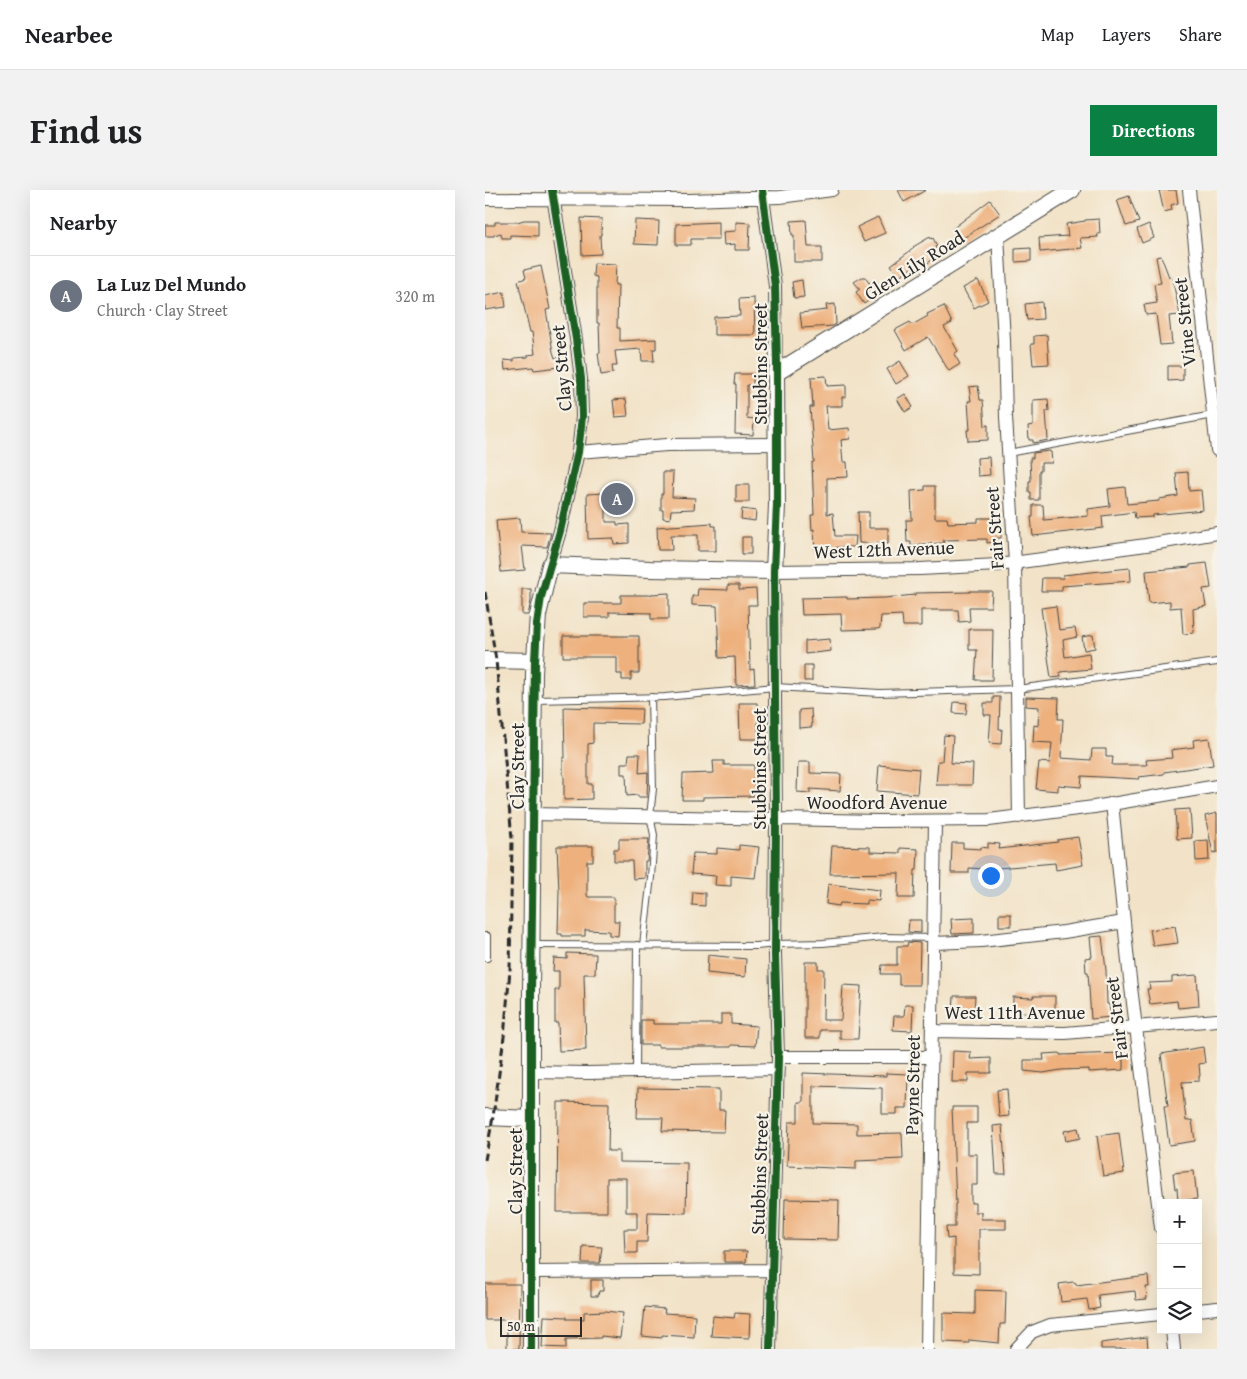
<!DOCTYPE html>
<html lang="en">
<head>
<meta charset="utf-8">
<style>
	:root { --surface:#fff; --page:#f2f2f2; --text:#202124; --muted:#757577; --line:#e0e0e0; --accent:#0b8043 }
	body { margin:0; font-family:"Gentium Book Plus",serif; background:var(--page); color:var(--text) }
	.controls { position:absolute; right:15px; bottom:15px; display:grid; overflow:hidden; border-radius:0px; box-shadow:0 5px 20px #0002 }
	.controls button { width:45px; height:45px; display:grid; place-items:center; padding:0; border:0; border-bottom:1px solid var(--line); background:var(--surface); color:var(--text); font:25px sans-serif }
	.scale { position:absolute; left:15px; bottom:12px; width:82px; box-sizing:border-box; padding-left:5px; border:2px solid #2b2b2b; border-top:0; font-size:14px; line-height:18px; white-space:nowrap; color:#2b2b2b; -webkit-text-stroke:4px #f7f3e8; paint-order:stroke }
	.you { position:absolute; left:505px; top:685px; width:18px; height:18px; margin:-12px; border:4px solid #fff; border-radius:50%; background:#1a73e8; box-shadow:0 0 0 8px #1a73e833 }
	.badge { display:grid; place-items:center; width:32px; height:32px; border-radius:50%; background:var(--accent); color:#fff; font-size:16px; font-weight:700 }
	.pin { position:absolute; translate:-50% -50%; border:2px solid #fff; box-shadow:0 1px 5px #0006 }
	.list { margin:0; padding:0; list-style:none }
	h2 { display:flex; justify-content:space-between; align-items:center; height:65px; margin:0; padding:0 20px; font-size:21px }
	h2 small { font-size:16px; font-weight:400; color:var(--muted) }
	.list li { display:grid; grid-template-columns:32px 1fr auto; gap:15px; align-items:center; box-sizing:border-box; height:80px; padding:0 20px; border-top:1px solid var(--line) }
	.list b { display:block; font-size:19px; white-space:nowrap }
	.list p { margin:0; font-size:16px; white-space:nowrap; color:var(--muted) }
	.list em { font-size:16px; font-style:normal; color:var(--muted) }
	.icon { flex:none; width:28px; height:28px; fill:none; stroke:currentColor; stroke-width:2; stroke-linecap:round; stroke-linejoin:round }
	.map { position:relative; flex:none; width:732px; height:1159px; overflow:hidden; border-radius:0px }
	header { display:flex; align-items:center; gap:30px; box-sizing:border-box; height:70px; padding:0 25px; background:var(--surface); border-bottom:1px solid var(--line) }
	header strong { font-size:24px }
	nav { display:flex; gap:28px; margin-inline-start:auto; font-size:18px }
	.intro { display:flex; align-items:center; justify-content:space-between; box-sizing:border-box; height:120px; padding:0 30px }
	h1 { margin:0; font-size:35px }
	.button { padding:12px 22px; border-radius:0px; background:var(--accent); color:#fff; font-size:18px; font-weight:700 }
	main { display:flex; gap:30px; padding:0 30px }
	aside { flex:1; background:var(--surface); border-radius:0px; box-shadow:0 5px 20px #0002 }
	.map>svg:first-child { display:block }
	.building { fill:#eeb17e }
	.lines { fill:none; stroke-linecap:round; stroke-linejoin:round }
	.service-casing { stroke:#494743; stroke-width:8 }
	.minor-casing { stroke:#494743; stroke-width:14 }
	.tertiary-casing { stroke:#494743; stroke-width:18 }
	.service { stroke:#fff; stroke-width:6 }
	.minor { stroke:#fff; stroke-width:12 }
	.tertiary { stroke:#fff; stroke-width:16 }
	.rail { stroke:#2b2b2b; stroke-width:3; stroke-dasharray:8 4; stroke-linecap:butt }
	.cycleway-casing { stroke:#f7f3e8; stroke-width:11 }
	.cycleway { stroke:#1b5e20; stroke-width:8 }
	.labels { text-anchor:middle; dominant-baseline:central; stroke-width:4.5; stroke-linejoin:round; paint-order:stroke }
	.street-label { font-size:19px; fill:#2b2b2b; stroke:#f7f3e8 }
</style>
</head>
<body>
<header>
<strong>Nearbee</strong>
<nav><a>Map</a><a>Layers</a><a>Share</a></nav>
</header>
<div class="intro"><h1>Find us</h1><a class="button">Directions</a></div>
<main>
<aside>
<h2>Nearby<small></small></h2>
<ul class="list">
<li><span class="badge" style="background:#6b7280">A</span><div><b>La Luz Del Mundo</b><p>Church · Clay Street</p></div><em>320 m</em></li>
</ul>
</aside>
<div class="map">
<svg width="732" height="1159" viewBox="0 0 732 1159">
	<rect width="100%" height="100%" fill="#f7f3e8"/>
	<filter id="ink" filterUnits="userSpaceOnUse"><feTurbulence type="fractalNoise" baseFrequency=".02" numOctaves="2"/><feDisplacementMap in="SourceGraphic" scale="10" xChannelSelector="R" yChannelSelector="G"/><feConvolveMatrix kernelMatrix="1 2 1 2 8 2 1 2 1" color-interpolation-filters="sRGB"/></filter>
	<filter id="wash" filterUnits="userSpaceOnUse"><feTurbulence type="fractalNoise" baseFrequency=".0096" numOctaves="4" result="noise"/><feDisplacementMap in="SourceGraphic" scale="20" xChannelSelector="R" yChannelSelector="G"/><feGaussianBlur stdDeviation="1.12" result="paint"/><feColorMatrix in="noise" values="0 0 0 0 0 0 0 0 0 0 0 0 0 0 0 0 0 1.4 0 .05"/><feComposite in="paint" operator="in"/></filter>
	<g filter="url(#wash)">
		<rect width="100%" height="100%" fill="#f2e3c8"/>
		<g id="blocks">
			<path class="building" d="M413 0H441L419 12Z
				M674 0H691L693 13 686 15 687 20 679 22Z
				M644 6 654 32 641 36 632 10Z
				M505 10 515 24 475 50 467 39Z
				M393 27 400 43 379 52 372 37Z
				M96 28 117 29 116 45H115L116 64 97 65Z
				M614 29 615 44H612L613 47 595 48 597 58 555 62 554 48 583 46 581 34 600 31V30Z
				M39 30H53V46L25 45V48H17L16 43 9 45V46H0V35H10V32H32Z
				M150 30 174 31 173 55 149 54Z
				M321 30 323 57H337V72H309V45H307L306 31Z
				M234 32V49H206V55H191V34Z
				M251 32 265 33 264 60H250V54L239 55 238 42 251 41Z
				M664 34 669 48 657 53 652 39Z
				M445 47 446 49 448 48 452 56 450 57 455 65 441 74 439 70 414 86 406 75 429 58 428 57Z
				M546 58V71L530 72V59Z
				M676 66 684 87 686 86 688 92 695 125 684 126 687 154 675 155 671 124 661 125 659 115 672 113 669 94 676 93 671 67Z
				M109 73 131 74 130 95H133L132 138H135V151L171 149V159H168L169 171H157L156 159 130 161 132 176H127L128 183 116 185 113 163H115L114 133H112V87L108 86Z
				M56 76 65 119 61 120 68 162 70 168H73L74 177 49 180 48 177 20 180 19 170 29 171V168L43 167V165L50 164 47 142H45L33 91 41 88 39 80Z
				M377 87H380L384 93 390 89 398 101 379 114 371 102 375 99 369 92Z
				M317 90 319 107 309 108 307 92Z
				M493 90 503 111 489 118 478 98Z
				M19 102 21 117 0 120V106Z
				M269 108 270 145H229V127L255 126 254 109Z
				M557 112 558 129 542 130 540 114Z
				M350 114 351 134 348 136 317 138 315 123 342 120 341 115Z
				M459 116 467 133 459 137 473 161 469 164 475 174 464 181 443 147 421 160 410 140 425 132 427 135 443 126 442 124Z
				M562 145 564 174 548 175 546 154H549V146Z
				M415 171 424 186 411 194 402 179Z
				M683 176H698V190L683 191Z
				M250 184H268V195H262V228L269 229 268 245 250 244 251 194H249Z
				M341 186 342 196 361 195V207H357V216H341L343 240 364 238 365 249 356 250 358 272H362L363 287 342 288V324L348 323 350 346H371L370 357H354L350 358V362L330 363 329 339 327 340 326 325H329L327 272H329L325 217H328L326 187Z
				M493 196 495 210H498L500 236 503 235V250L483 251 482 240H485L483 211H486L484 197Z
				M420 204 428 217 420 222 412 209Z
				M141 209 143 226 130 227 128 210Z
				M563 209 564 221H561L563 250 548 253V250H544L543 236 548 235V210Z
				M564 261 566 262 567 273H556V281H554V310H546V302H544V291H546L545 268H548V263Z
				M504 267 505 285 493 286 492 268Z
				M178 282H188L187 307 210 308 209 319 186 320 185 329 178 328V320H176V304H178Z
				M703 282 704 301 716 300 718 320 668 325V327L650 328 649 322 617 326 618 338 548 346 546 327H548V315H558L559 330 603 326V319L625 316 623 299 640 297 642 314 674 311V309L693 306 691 283Z
				M251 295H264V312H251Z
				M440 296H450V328H462L463 333 493 332V328H510V332H512V337H516V348H510V352L502 353V349L458 350 459 353 435 354V356H426V352H422L421 330H427L426 301 440 300Z
				M121 303V332H132V335L144 334V353L129 354 128 348 103 349 102 304Z
				M257 319 271 321 270 331 256 329Z
				M373 322H384V338H403V354L374 353Z
				M35 328 36 342 66 343 62 357 37 356 40 380 16 382 11 330Z
				M227 333V336H231V361H213V345H186L187 360H173L172 337Z
				M257 347H266V364H257Z
				M722 373 726 398 718 399 721 416 708 419 709 443 698 444 696 417 685 418V411L664 413 661 381 705 377V375Z
				M645 378 646 391 577 396V401H556L557 388H579L578 385Z
				M243 395H254V400L271 399 272 415H263L265 480 269 479 270 494 251 495 250 467 234 468 232 416 207 415V406H212L213 399 243 400Z
				M37 399H46V411L43 425H37Z
				M485 401H507L506 417H484L485 431 474 432 473 420H436V436H418L417 425 396 426 395 438 392 439 357 440 356 424 317 425 316 408 362 407V409L399 408 430 405V403L485 402Z
				M184 403V429H166V423L124 422V427H99V413H136V405H166V404Z
				M571 416 574 440 590 438 592 447 578 450 580 467 604 463 606 479 575 482 576 487 566 488 556 418Z
				M484 439H508L507 490H490L492 460H484Z
				M608 445 610 458 599 460 597 447Z
				M78 446H154V483H146V490H137V484H132V467H78Z
				M345 449 346 461 320 464V451Z
				M319 475H327V491H319Z
				M508 507H515L514 539H517L516 554 504 553 506 525H499V513H508Z
				M541 507 574 508 573 529H578L576 568 606 570 607 559H621V567H628L627 575H662L661 570 687 568 686 560 709 557 708 550 724 548 728 575 679 582V584L654 587V589L597 586 596 597 573 595V601L551 599 554 572 565 573 567 553 548 552 549 535 553 536 554 517 541 516Z
				M469 512 482 513 481 524 468 523Z
				M254 513H272L273 549H255Z
				M79 517 157 519 156 534 108 533V553L103 554V594H107V609L79 610V585H78V568H80Z
				M326 519 327 537 314 538V520Z
				M459 545 468 546 466 573 488 574 487 595H451L453 571H457Z
				M144 564H155L154 583 163 582 162 607H153V605L142 606 141 584H136V573H143Z
				M228 571H239V575H269V606L218 607V610H197L198 584 229 583Z
				M313 572H325V583L356 584 355 601 325 599V603L312 602Z
				M394 575 434 579 432 604 392 601Z
				M705 619 707 648 692 649 690 620Z
				M732 623V662L728 663 720 626Z
				M593 647 598 675 571 680 570 673 513 678V680L484 678V683H466L467 653H478V658L496 659V657L503 658V653L515 654 514 659 573 652 572 650Z
				M134 649H164L162 671H160V688L148 689 147 671H129V659H134Z
				M723 650 724 670 711 671 710 651Z
				M254 655 274 657 270 688 246 686V696L230 695 231 686 206 684 208 663 232 664V658L254 660Z
				M72 656H108V671H102V705L103 707H129V731H134L133 746 124 745V741L100 740V746H77V744H73L74 701Z
				M347 656 385 657V662L415 663V658L433 659 432 680H430L429 708H413L414 683 345 684Z
				M343 694 395 700 394 711 382 710V714L355 713 354 716 341 714Z
				M208 702 220 703V716L207 715Z
				M514 724H526V736H514Z
				M489 728V743L467 744 466 729Z
				M424 730H436V743L423 742Z
				M690 736 693 753 668 756 665 740Z
				M617 746 621 780 622 814H624L626 827 606 829 603 782H601L600 768 607 767 605 747Z
				M423 752 435 753 434 795H414V784H396L397 775H412V756H422Z
				M82 763 111 764 110 784H99L101 860 74 861 73 833H70V800H74V781H68L69 768 82 769Z
				M223 765 261 769 260 787 222 783Z
				M320 772H333V779H339L338 830H356L358 795 376 796 373 849H355V840H335V848H320Z
				M712 785 714 816 693 818 692 811 665 814 662 799H665L664 793 687 792V787Z
				M469 806H490L489 822H468Z
				M548 806H570V823L528 822V807L548 808Z
				M420 815H428L427 841 408 840 409 826H419Z
				M236 824H246V834L272 836 270 856 246 855V857H173V855H156V830H168V834H236Z
				M718 857 720 873 714 874 715 886H714V891L697 892 701 931 707 930 710 951 684 955 679 916H683L676 864Z
				M468 861 486 862 485 869 506 868V883H483V892H467Z
				M575 863V865L638 863V880L604 882V879L576 880 558 883 539 881V870H559L558 864Z
				M318 883 401 886V883L423 884 422 918H412V924H397V898L328 896V933L372 934V944L417 943 418 969 371 971V979L302 976 304 932H313V912H318Z
				M153 898 234 899V920H240L239 942 177 941 178 928H152Z
				M522 899 524 926 514 927 512 900Z
				M73 912 124 913 123 961H134V972L202 973 201 1023 163 1022 162 1052H152V1063H140L139 1039H152V1022H141V988H122V1022H72Z
				M467 917H492V933H482V964H492V995H486V1013H490V1022H496V1029H521V1039H494V1084L469 1083V1048L462 1049 461 1037H470V1014H471Z
				M517 935 521 984H511L508 936Z
				M593 938 595 948 581 951 579 941Z
				M634 943 639 983 618 986 612 946Z
				M709 981 712 1009 693 1011 692 998 690 999 688 983Z
				M300 1009 354 1010 353 1050 299 1049Z
				M98 1056 117 1057 115 1073H97Z
				M239 1061H262L261 1072H239Z
				M663 1086 664 1097H661L662 1109 651 1110 650 1101 613 1105 615 1118 604 1120 602 1109 576 1112 574 1094 588 1092 591 1093V1095Z
				M106 1090H118V1101H114L113 1106H106Z
				M0 1094H35L34 1159H22V1130H0Z
				M490 1100 521 1101 520 1134H515L514 1153 484 1150V1153L458 1152V1123L490 1124Z
				M160 1117 180 1119 179 1123 210 1125 209 1147 177 1145V1148L157 1146Z
				M120 1121 138 1123 135 1148 116 1146V1148L81 1149V1158L57 1157 59 1126 82 1127V1129H99V1122Z
				M250 1123 265 1124 264 1148 226 1146 228 1126 249 1128Z
				M662 1147 663 1159H616V1153Z"/>
		</g>
	</g>
	<g filter="url(#ink)">
		<use href="#blocks" fill-opacity="0" stroke="#494743" stroke-width="1"/>
		<g class="lines">
			<g class="service-casing">
				<path id="service" d="M523 263 728 225
					M50 510 180 507 290 497 395 503 532 499 732 472
					M0 746H2V768H0
					M48 755 272 756 290 754 338 753 399 747 449 748
					M158 755 166 687 169 645 165 626 168 599 166 507
					M151 882 152 755"/>
			</g>
			<g class="minor-casing">
				<path id="minor" d="M277 0 290 96 291 183
					M704 0 732 260
					M0 9 205 10 295 7 347 0
					M513 46 519 150 521 227 530 373 534 627
					M93 262 182 255 292 254
					M65 375 75 341 93 262 97 227 96 189 91 149 67 0
					M627 613 644 781 676 1038
					M48 624 393 631 504 630 609 617 732 596
					M449 753 496 751 579 742 639 732
					M447 841 580 843 732 830
					M293 867H446
					M46 882 103 883 293 879
					M47 1082 287 1080
					M713 1120 732 1118
					M687 1140 689 1159
					M285 1159 293 867 290 765 291 630 289 381 435 379 513 375 661 355 732 343
					M442 1159 450 631
					M531 1159 547 1142 565 1135 676 1124"/>
			</g>
			<g class="tertiary-casing">
				<path id="tertiary" d="M0 470 50 471
					M0 927 46 929
					M46 1159V802L49 483 53 425 65 375 165 379 289 381 292 315 291 183 587 0"/>
			</g>
			<use href="#service" class="service"/>
			<use href="#minor" class="minor"/>
			<use href="#tertiary" class="tertiary"/>
			<path class="rail" d="M0 402 11 470 27 649 25 780 19 847 8 927 0 970"/>
			<g class="cycleway-casing">
				<path id="cycleway" d="M277 0 290 96 292 173V315L289 381 291 630 290 765 293 867 285 1159
					M46 1159V802L50 471 52 434 56 407 75 341 93 262 97 227 96 189 91 149 67 0"/>
			</g>
			<use href="#cycleway" class="cycleway"/>
		</g>
	</g>
	<g class="labels">
		<g class="street-label">
			<text transform="translate(429 75) rotate(-32)">Glen Lily Road</text>
			<text transform="translate(699 132) rotate(-96)">Vine Street</text>
			<text transform="translate(275 174) rotate(-90)">Stubbins Street</text>
			<text transform="translate(76 178) rotate(-95)">Clay Street</text>
			<text transform="translate(509 338) rotate(-94)">Fair Street</text>
			<text transform="translate(399 359) rotate(-2)">West 12th Avenue</text>
			<text transform="translate(32 576) rotate(-90)">Clay Street</text>
			<text transform="translate(274 579) rotate(-90)">Stubbins Street</text>
			<text x="392" y="612">Woodford Avenue</text>
			<text x="530" y="822">West 11th Avenue</text>
			<text transform="translate(631 828) rotate(-97)">Fair Street</text>
			<text transform="translate(427 895) rotate(-89)">Payne Street</text>
			<text transform="translate(30 981) rotate(-90)">Clay Street</text>
			<text transform="translate(274 984) rotate(-88)">Stubbins Street</text>
		</g>
	</g>
</svg>
<div class="controls">
<button>+</button>
<button>−</button>
<button><svg class="icon" aria-label="layers" viewBox="0 0 24 24"><path d="M12 4l9 5-9 5-9-5zM3 14l9 5 9-5"/></svg></button>
</div>
<div class="scale">50 m</div>
<div class="you"></div>
<div class="pin badge" style="left:132px;top:309px;background:#6b7280">A</div>
</div>
</main>
</body>
</html>
